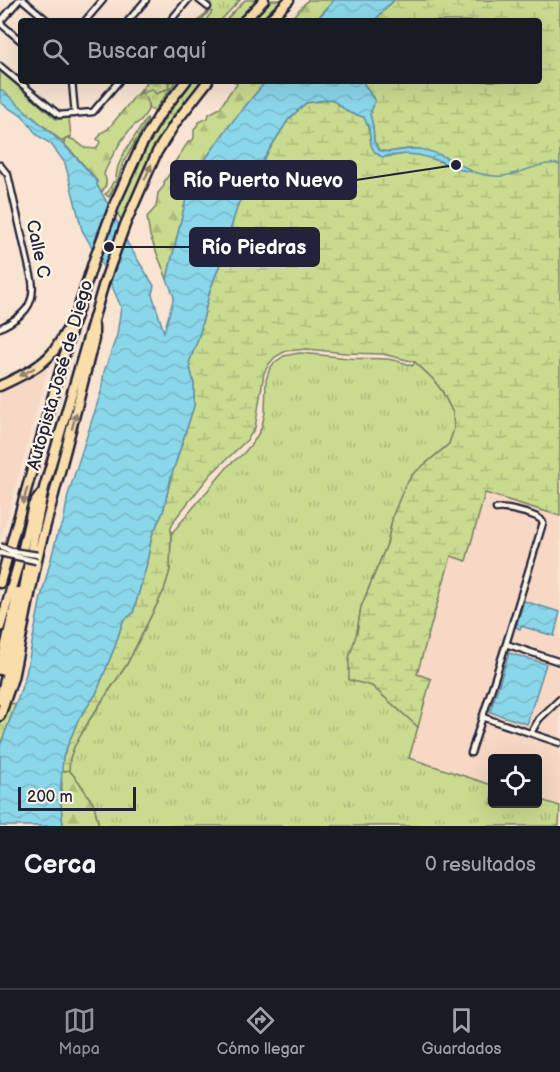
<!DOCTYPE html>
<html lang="es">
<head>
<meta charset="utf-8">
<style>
	:root { --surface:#171b24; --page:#242831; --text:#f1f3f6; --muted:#9ea1a6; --line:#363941; --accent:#8c9099 }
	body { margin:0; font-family:"Balsamiq Sans",sans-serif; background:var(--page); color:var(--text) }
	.controls { position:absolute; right:18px; bottom:18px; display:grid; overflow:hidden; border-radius:6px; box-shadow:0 6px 24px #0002 }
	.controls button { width:54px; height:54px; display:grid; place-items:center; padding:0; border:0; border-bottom:2px solid var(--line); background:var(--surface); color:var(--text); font:30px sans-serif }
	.scale { position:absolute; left:18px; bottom:15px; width:118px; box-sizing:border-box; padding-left:6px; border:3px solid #22223b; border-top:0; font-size:16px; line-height:21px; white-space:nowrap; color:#22223b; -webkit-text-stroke:4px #fcf5e5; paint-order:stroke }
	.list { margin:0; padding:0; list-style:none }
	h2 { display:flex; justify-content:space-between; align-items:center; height:78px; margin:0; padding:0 24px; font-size:26px }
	h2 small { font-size:20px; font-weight:400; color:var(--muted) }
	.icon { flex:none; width:33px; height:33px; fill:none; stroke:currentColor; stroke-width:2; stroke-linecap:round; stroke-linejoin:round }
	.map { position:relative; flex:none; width:560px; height:826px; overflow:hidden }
	.search { position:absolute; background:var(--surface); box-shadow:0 6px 24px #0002; left:18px; right:18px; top:18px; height:66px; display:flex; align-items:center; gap:15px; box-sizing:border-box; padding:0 21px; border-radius:6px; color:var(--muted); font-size:22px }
	.sheet { height:162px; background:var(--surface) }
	nav { display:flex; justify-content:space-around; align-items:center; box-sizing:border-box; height:84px; border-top:2px solid var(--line); background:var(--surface); font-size:16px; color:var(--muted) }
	nav a { display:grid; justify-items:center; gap:3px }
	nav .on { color:var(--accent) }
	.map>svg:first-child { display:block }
	.built { fill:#f7d8c4 }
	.grass { fill:url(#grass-tufts); stroke:#767e65; stroke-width:1.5 }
	.forest { fill:url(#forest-firs); stroke:#767e65; stroke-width:1.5 }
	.wetland { fill:url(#wetland-marsh); stroke:#767e65; stroke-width:1.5 }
	.water { fill:url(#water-waves); stroke:#618fa4; stroke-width:1.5 }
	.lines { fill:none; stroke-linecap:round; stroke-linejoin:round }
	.stream { stroke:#618fa4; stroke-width:1.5 }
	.street-casing { stroke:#22223b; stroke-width:9 }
	.highway-casing { stroke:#22223b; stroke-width:13 }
	.street { stroke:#fcf5e5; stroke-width:4.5 }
	.highway { stroke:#f9deab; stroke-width:8 }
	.street-bridge-casing { stroke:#22223b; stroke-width:9; stroke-linecap:butt }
	.street-bridge { stroke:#fcf5e5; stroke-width:4.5 }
	.oneway { fill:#8e8073 }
	.labels { text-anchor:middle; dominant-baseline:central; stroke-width:4.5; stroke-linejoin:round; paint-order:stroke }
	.street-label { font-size:18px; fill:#22223b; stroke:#fcf5e5 }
	.leader { fill:none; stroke:#22223b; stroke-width:2 }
	.callout-dot { fill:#22223b; stroke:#fcf5e5; stroke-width:2 }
	.callout { fill:#22223b; stroke:#22223b; stroke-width:2 }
	.callout-label { font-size:20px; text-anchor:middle; font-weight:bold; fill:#fff }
</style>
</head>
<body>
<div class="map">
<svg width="560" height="826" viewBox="0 0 560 826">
	<defs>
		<pattern id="grass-tufts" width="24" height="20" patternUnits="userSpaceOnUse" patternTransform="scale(1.5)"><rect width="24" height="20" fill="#c9db8f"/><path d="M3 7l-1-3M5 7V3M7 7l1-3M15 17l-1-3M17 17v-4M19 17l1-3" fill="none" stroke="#acbc7c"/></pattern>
		<pattern id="forest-firs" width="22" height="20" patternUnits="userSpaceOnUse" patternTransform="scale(1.5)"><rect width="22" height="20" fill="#c9db8f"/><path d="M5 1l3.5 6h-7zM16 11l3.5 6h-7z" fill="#acbc7c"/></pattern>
		<pattern id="wetland-marsh" width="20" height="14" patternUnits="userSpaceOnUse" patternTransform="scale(1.5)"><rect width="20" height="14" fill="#c9db8f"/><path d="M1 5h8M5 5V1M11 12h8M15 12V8" fill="none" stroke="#acbc7c"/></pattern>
		<pattern id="water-waves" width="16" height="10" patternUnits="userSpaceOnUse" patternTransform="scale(1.5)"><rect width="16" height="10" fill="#8bd7ea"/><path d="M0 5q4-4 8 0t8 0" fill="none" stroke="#78b8ca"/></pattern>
	</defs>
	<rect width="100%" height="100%" fill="#f9e4d2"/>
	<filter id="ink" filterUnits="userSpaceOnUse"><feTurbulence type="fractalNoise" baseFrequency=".0167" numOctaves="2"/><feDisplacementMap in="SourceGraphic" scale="12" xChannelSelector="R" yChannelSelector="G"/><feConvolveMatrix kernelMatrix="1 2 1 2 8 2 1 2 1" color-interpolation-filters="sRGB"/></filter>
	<g filter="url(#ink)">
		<path class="built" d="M43 369H48L2 537 0 536V393Z
			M485 493 560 516V806L538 799V758H492V785L409 758 431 679 417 675 451 556 466 561Z"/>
		<path class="grass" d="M213 0H240L220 21H205L212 12 209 11 201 21H198L208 11V6Z
			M245 0H257L236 21H225Z
			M272 0H283L262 21H251Z
			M0 71 56 119 69 118 71 137 65 139 63 142 0 90Z
			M176 81 154 111 149 108 144 94 141 93 136 95 142 88 141 91 145 92 152 89 160 92 169 88 168 82Z
			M193 81H203C165 126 144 166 122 221L117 213C133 164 161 121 193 81Z
			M147 118 148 120 123 163 118 180 109 197 105 194 108 192 113 182H115L118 166 125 151Z
			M299 353C315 354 331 356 347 358 373 360 386 355 412 366L415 362 433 379 442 391 453 413 454 429 449 444 412 475 393 515 387 544 361 607 357 632 372 686 418 727 409 758 492 785V804H538V799L560 806 559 826H99L94 805 79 782 69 770 70 758 74 747 90 719 127 664 164 590 170 570 171 534 230 464 243 454 254 441 261 429 265 413 266 380 270 368 275 362 284 356Z
			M8 703 16 704 0 746V724Z"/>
		<path class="forest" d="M308 0H334L315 21H289Z
			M148 81H172L168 82 169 88 156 94 152 89 145 92 141 91Z
			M233 81H266L229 126 207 157 188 191 167 279 150 236 147 217 156 207 158 193 164 186V182L170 173 176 160 189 141H192L194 138V130L199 122 208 118 209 114 220 108 230 92 236 86 237 83Z
			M141 93 144 94 145 98 148 102V110L141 121C128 126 111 157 105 171 103 178 105 173 106 180 107 185 104 189 101 193L97 185V181C87 168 76 156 64 144L65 139C75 137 78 144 85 148L96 149 100 142 97 139 100 136 101 133 108 129 136 95Z
			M69 770 79 782 94 805 99 826H63L60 797 62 786 61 772Z"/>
		<path class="wetland" d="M394 0H560V516L485 493 466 561 451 556 417 674 431 679 418 727 372 686 349 680V658L357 632 361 607 387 544 393 515 404 488 412 475 449 444 454 429 453 413 442 391 433 379 415 362 383 354 346 353 307 349 286 351 275 357 269 364 264 373 255 428 247 440 211 474 175 519 171 528 170 570 164 590 127 664 90 719 74 747 70 758 69 770 61 772 63 757 78 720 96 694 115 646 123 621 133 613 146 567 152 535 163 512 171 477 194 406V384L189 363 199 336 210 290 220 264 238 204 271 147 288 120 306 103 331 99 350 113 364 117C366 122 368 126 369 130 371 138 370 147 376 153 384 161 397 154 407 154 424 153 441 162 456 169 440 157 430 147 408 149 398 150 389 154 379 150L374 141 373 126 370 114 375 101 362 81H539V21H374Z"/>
		<path class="water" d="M334 0H394L374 21H316Z
			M266 81H362L375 101 370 114 373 126 374 141 379 150C390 155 404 148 416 149 436 150 457 162 473 172L456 169 440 161 418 155 406 154 382 157 374 151 371 145 369 129 364 117 350 113 331 99 306 103 288 120 271 147 238 204 220 264 210 290 199 336 189 363 194 384V406L171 477 163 512 152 535 146 567 133 613 123 621 115 646 96 694 78 720 63 757 60 797 63 826H0V746L16 704 26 674 41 597 58 532 63 524 68 495 101 392 104 372 117 335 121 307 106 272 82 230 65 163 51 144 37 135 22 115 12 110 0 102V89C13 99 24 110 37 121 59 140 79 158 97 182V185L108 204 128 244 154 286 152 294 164 332 174 297 167 279 188 191 207 157 229 126Z
			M524 601 560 612 554 636 521 626 520 629 516 627Z
			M509 653 546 664 527 724 490 712Z"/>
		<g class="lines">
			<path class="stream" d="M474 172C483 174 492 177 503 176 522 174 540 161 560 164"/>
			<g class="street-casing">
				<path id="street" d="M23 0 48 21
					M199 0 208 7
					M85 21 103 0
					M128 21 146 0
					M170 21 188 0
					M0 22 19 0
					M0 23 21 41
					M0 66 59 115 93 112 119 81
					M72 81 75 114
					M0 165 8 175 32 280C36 306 22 317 0 328
					M506 644 560 662
					M482 717 560 743
					M531 733 539 719 560 699
					M471 753 506 644 543 523C542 522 542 520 540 519 534 514 504 507 496 509"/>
			</g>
			<g class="highway-casing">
				<path id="highway" d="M244 21 264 0
					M268 21 289 0
					M0 386C18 377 39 369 53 352 60 343 64 333 71 324
					M0 583 73 325 94 260 115 203 141 146 160 114 186 81
					M0 627 23 548 33 505 41 494
					M0 670 18 592
					M0 700 13 648 33 541 44 488 104 283 125 225 157 152 176 122 208 81
					M0 716 13 678 38 555 78 403 94 339V326"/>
			</g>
			<use href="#street" class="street"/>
			<use href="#highway" class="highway"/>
			<g class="street-bridge-casing">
				<path id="street-bridge" d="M0 546 11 551 38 555
					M0 553 36 561"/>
			</g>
			<use href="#street-bridge" class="street-bridge"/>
		</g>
		<defs><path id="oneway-solid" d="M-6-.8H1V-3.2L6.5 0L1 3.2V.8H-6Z" transform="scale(1.5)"/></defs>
		<g class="oneway">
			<use href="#oneway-solid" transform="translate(148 172) rotate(-66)"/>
			<use href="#oneway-solid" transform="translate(27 372) rotate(151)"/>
			<use href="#oneway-solid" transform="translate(74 421) rotate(-75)"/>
			<use href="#oneway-solid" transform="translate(25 496) rotate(106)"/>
		</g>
	</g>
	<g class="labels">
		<g class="street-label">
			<text transform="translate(38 249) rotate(78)">Calle C</text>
			<text transform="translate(60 375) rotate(-74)">Autopista José de Diego</text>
		</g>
	</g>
	<path class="leader" d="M456 165L356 180M109 247L190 247"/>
	<g class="callout-dot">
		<circle cx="456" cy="165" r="6"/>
		<circle cx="109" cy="247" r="6"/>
	</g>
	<g class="callout">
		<rect x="171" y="161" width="185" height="38" rx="6"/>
		<rect x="190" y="228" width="129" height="38" rx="6"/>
	</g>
	<g class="callout-label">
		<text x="263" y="187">Río Puerto Nuevo</text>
		<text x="254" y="254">Río Piedras</text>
	</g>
</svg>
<div class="controls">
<button><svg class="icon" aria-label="locate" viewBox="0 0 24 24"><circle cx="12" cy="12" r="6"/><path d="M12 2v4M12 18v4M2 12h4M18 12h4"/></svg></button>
</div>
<div class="scale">200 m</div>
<div class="search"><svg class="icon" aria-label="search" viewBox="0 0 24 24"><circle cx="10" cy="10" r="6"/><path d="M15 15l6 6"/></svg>Buscar aquí</div>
</div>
<section class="sheet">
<h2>Cerca<small>0 resultados</small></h2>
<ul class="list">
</ul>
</section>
<nav>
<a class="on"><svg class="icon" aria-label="map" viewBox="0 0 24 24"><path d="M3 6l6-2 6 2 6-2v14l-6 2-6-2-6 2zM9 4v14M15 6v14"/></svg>Mapa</a>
<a><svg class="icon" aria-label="directions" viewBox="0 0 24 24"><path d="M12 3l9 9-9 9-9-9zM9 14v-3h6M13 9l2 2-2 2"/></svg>Cómo llegar</a>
<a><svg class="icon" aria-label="saved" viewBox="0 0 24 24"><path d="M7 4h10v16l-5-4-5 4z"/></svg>Guardados</a>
</nav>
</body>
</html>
